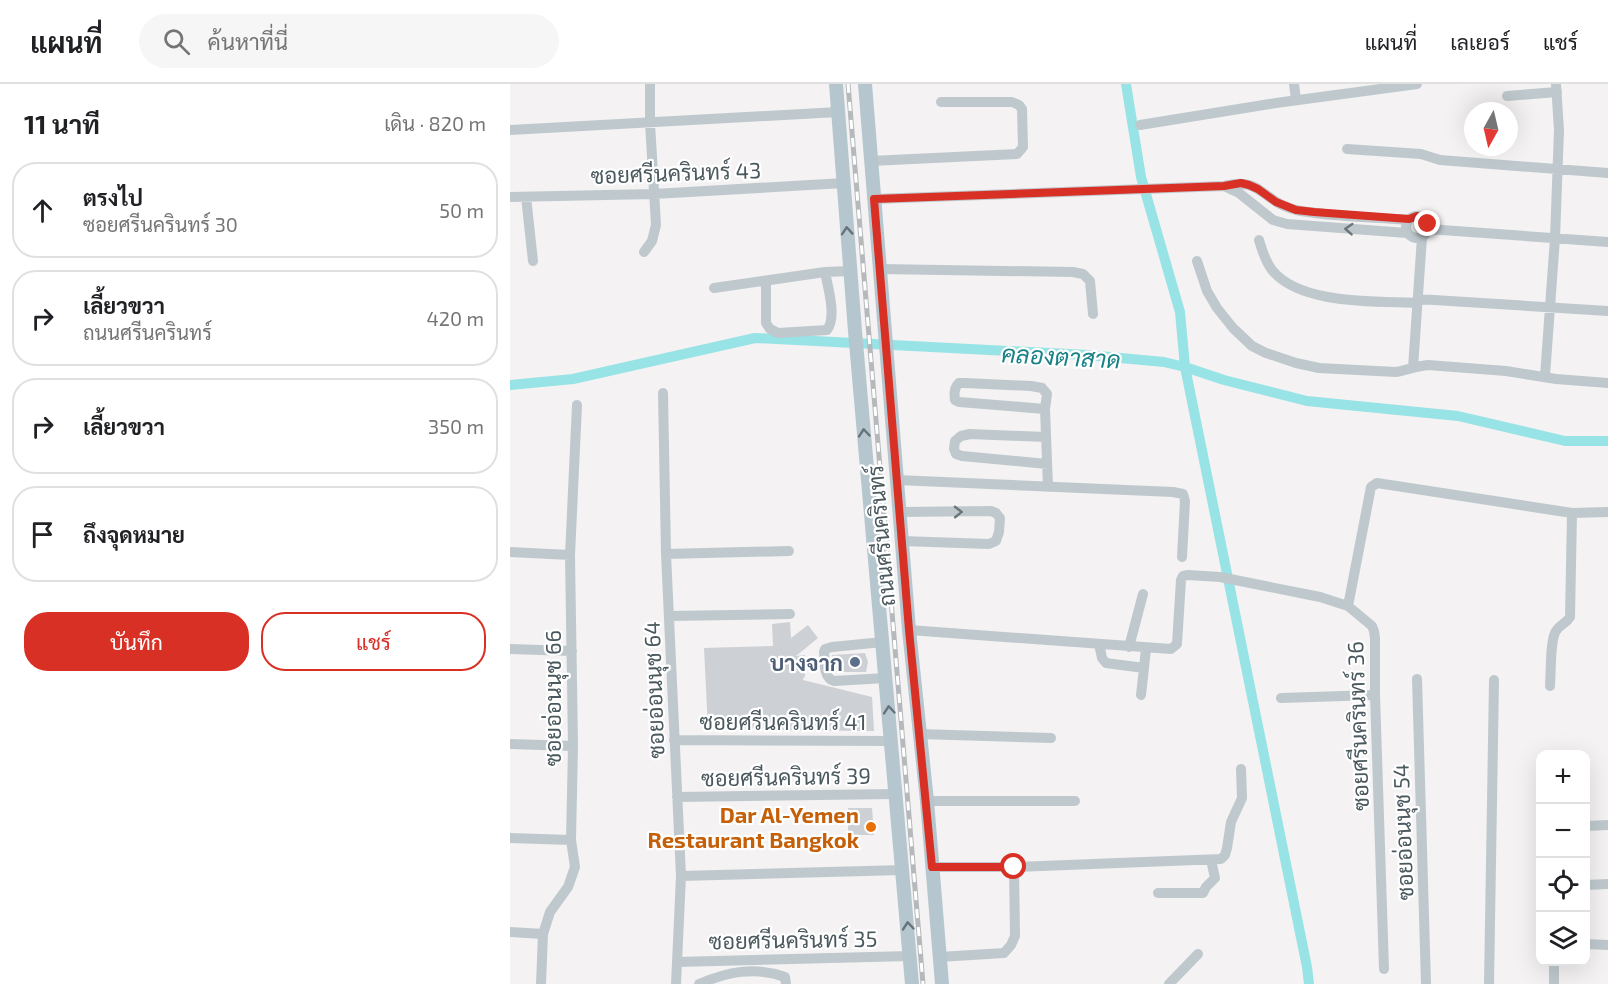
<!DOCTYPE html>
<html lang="th">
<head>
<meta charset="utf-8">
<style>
	:root { --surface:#fff; --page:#f6f6f6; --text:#202124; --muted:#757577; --line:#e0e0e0; --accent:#d93025 }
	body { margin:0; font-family:"Exo 2",Sarabun,sans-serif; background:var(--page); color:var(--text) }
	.controls { position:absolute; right:18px; bottom:18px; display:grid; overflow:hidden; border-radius:12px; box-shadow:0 6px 24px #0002 }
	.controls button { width:54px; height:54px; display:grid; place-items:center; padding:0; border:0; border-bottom:2px solid var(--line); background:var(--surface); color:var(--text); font:30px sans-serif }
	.compass { position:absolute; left:954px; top:18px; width:54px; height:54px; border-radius:50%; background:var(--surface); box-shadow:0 6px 24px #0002; rotate:188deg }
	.stop { position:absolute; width:18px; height:18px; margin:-14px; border:4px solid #d93025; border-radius:50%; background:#fff }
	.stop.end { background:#d93025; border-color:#fff; box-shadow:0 2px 6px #0008 }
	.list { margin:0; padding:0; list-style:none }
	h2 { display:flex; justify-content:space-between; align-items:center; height:78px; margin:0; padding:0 24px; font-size:26px }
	h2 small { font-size:20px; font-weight:400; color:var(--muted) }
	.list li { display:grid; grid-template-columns:39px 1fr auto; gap:18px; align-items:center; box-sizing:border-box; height:96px; margin:0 12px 12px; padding:0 12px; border:2px solid var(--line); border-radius:24px }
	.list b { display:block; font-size:22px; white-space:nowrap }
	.list p { margin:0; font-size:20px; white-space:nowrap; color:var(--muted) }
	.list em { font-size:20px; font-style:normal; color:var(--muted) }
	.actions { display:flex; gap:12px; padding:18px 24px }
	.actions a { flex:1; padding:14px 0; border:2px solid var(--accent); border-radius:24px; text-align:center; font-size:21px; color:var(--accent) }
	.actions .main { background:var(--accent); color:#fff }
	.icon { flex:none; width:33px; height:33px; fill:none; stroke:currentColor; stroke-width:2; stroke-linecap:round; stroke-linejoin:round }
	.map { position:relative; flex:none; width:1098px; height:900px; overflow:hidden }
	header { display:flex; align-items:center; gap:36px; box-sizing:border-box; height:84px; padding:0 30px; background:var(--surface); border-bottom:2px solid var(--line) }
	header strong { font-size:28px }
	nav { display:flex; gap:33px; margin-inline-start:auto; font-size:21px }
	.search { width:420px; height:54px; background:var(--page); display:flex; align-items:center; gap:15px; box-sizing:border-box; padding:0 21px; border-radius:33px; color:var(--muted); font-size:22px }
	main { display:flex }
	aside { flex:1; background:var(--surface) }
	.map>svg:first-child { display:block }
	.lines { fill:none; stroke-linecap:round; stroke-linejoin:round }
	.canal { stroke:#97e3e5; stroke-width:10 }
	.building { fill:#cdd0d4 }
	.minor { stroke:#bfc9cd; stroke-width:10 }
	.major { stroke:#b5c6ce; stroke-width:14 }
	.rail-casing { stroke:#b5b9bc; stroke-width:5 }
	.rail { stroke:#fff; stroke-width:3; stroke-dasharray:9; stroke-linecap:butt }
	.oneway { stroke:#68757a }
	.oneway2 { stroke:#66747a }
	.route { stroke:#d93025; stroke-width:8 }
	.service-dot { fill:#5c6f8a; stroke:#fff; stroke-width:2 }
	.food-dot { fill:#e8710a; stroke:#fff; stroke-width:2 }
	.labels { text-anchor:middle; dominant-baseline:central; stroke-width:4.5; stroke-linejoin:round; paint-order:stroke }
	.street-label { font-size:22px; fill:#4b595e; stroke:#fff }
	.service-label { font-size:22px; font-weight:bold; fill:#4e5e75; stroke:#fff; text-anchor:end }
	.food-label { font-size:22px; font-weight:bold; fill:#c56008; stroke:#fff; text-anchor:end }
	.water-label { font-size:24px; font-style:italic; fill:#188286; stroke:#fff }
</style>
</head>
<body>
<header>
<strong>แผนที่</strong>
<div class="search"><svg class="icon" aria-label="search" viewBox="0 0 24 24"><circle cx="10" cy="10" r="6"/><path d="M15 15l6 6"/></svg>ค้นหาที่นี่</div>
<nav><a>แผนที่</a><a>เลเยอร์</a><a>แชร์</a></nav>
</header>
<main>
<aside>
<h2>11 นาที<small>เดิน · 820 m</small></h2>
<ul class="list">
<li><svg class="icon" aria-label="ahead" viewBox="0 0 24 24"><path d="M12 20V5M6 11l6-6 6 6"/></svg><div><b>ตรงไป</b><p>ซอยศรีนครินทร์ 30</p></div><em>50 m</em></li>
<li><svg class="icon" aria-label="right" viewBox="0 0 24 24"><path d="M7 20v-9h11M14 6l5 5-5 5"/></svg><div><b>เลี้ยวขวา</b><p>ถนนศรีนครินทร์</p></div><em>420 m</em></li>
<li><svg class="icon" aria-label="right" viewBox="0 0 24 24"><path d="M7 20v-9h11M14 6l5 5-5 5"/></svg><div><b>เลี้ยวขวา</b></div><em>350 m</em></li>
<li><svg class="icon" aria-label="arrive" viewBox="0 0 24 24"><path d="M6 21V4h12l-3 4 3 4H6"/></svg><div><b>ถึงจุดหมาย</b></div></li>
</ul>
<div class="actions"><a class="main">บันทึก</a><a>แชร์</a></div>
</aside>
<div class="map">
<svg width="1098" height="900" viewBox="0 0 1098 900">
	<rect width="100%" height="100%" fill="#f4f2f3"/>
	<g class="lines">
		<path class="canal" d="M616 0 631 93 670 228 675 283 797 883 799 900
			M0 301 63 295 245 254 578 271 654 278 675 283 714 296 797 317 948 332 1055 357H1098"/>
	</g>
	<path class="building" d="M280 538 281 554 298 541 308 554 286 572 295 571V593H294L293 596 362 613 364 647 255 646V644L198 645 194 564 263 562 262 540Z
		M355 569 358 578 356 588H324L322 571Z
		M338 724H362L364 751H338Z"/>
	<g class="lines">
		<path class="minor" d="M784 0 786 16
			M997 12 1047 8
			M630 41 766 19 907 0
			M0 46 328 28
			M837 65 911 70 930 76 1098 89
			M361 77 507 70 513 63 512 25 509 21 502 18H431
			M714 102 729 109 763 136 777 140 897 149
			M0 113 144 110 334 99
			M16 113 23 177
			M364 115 714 102C719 101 726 99 732 100 745 100 754 110 765 117 771 121 779 124 786 126 821 133 863 133 899 136
			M896 143a11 11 0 1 1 22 0a11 11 0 1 1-22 0Z
			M918 145 1098 158
			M749 156C752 166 755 177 762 186 790 221 866 217 908 219
			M134 168 142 157 146 141 140 39V0
			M687 177 697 207 707 224 723 244 742 262 756 269 786 279 809 284 886 288C897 286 907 282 918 281L996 287 1046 295 1098 299
			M370 185 563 188 573 190 580 197 583 230
			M256 197V239L260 245 268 249 317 246C327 233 318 204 315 188
			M204 204 315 188 340 187
			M908 215 1098 227
			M903 284 912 153
			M1035 292 1045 154 1049 46 1046 0
			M153 309 156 470 171 792 166 900
			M535 325 449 318 445 316C444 309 444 304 449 299H455L521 302 532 304 537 310 535 325 538 403
			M536 353 460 350 451 352 445 357 444 365 446 370 452 372 537 380
			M387 396 663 408 673 410 675 417 672 473
			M390 428 481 427 486 429 490 434 489 448 486 457 479 460 392 457
			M0 468 60 471
			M156 470 279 467
			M838 522 861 403 867 399 1062 429 1098 428
			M159 532 280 530
			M399 546 661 565 667 560 671 496 673 492 678 491 710 493 810 513 838 522 862 542 864 547 865 554V611L874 885
			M373 558 322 563 315 565 314 568C315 578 313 594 324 597L376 594
			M589 560 592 574 596 579 634 584 636 564
			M619 563 633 510
			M0 565 62 567
			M907 595 916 900
			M1040 602C1041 590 1040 555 1046 547 1050 540 1056 540 1060 533L1062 429
			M631 611 634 584
			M771 614 865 611
			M409 650 541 654
			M164 656 382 657
			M0 660 63 662
			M167 713 385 710
			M417 717H565
			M1076 742 1098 741
			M0 754 61 756
			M422 783H504L711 775 715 771 717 764 721 738 732 714 731 685
			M171 792 393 786
			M1076 801 1098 800
			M648 809H693L696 803 705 794 701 776
			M0 848 33 850
			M1076 860 1098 861
			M429 873 494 869 501 861 505 852 504 783
			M167 878 400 872
			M31 900 33 850 40 828 58 803 65 783 61 756 63 662 60 471 67 321
			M189 900C217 888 245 882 275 893L276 900
			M659 900 688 870
			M979 900 984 596
			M1044 900V878"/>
		<path class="major" d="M326 0 345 247 402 900
			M355 0 399 546 417 717 432 900"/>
		<g class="rail-casing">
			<path id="rail" d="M338 0 413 900"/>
		</g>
		<use href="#rail" class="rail"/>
	</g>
	<defs><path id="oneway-chevron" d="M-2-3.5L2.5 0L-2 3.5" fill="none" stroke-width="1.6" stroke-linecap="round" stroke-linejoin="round" transform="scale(1.5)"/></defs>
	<g class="oneway">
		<use href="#oneway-chevron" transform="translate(839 145) rotate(-176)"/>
		<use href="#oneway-chevron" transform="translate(448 428) rotate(-1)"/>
	</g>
	<g class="oneway2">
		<use href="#oneway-chevron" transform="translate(337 147) rotate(-94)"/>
		<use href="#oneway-chevron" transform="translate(354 349) rotate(-95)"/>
		<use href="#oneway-chevron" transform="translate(379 626) rotate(-95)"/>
		<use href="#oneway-chevron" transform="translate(398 842) rotate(-95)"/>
	</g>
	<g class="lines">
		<path class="route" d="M504 783H422L399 546 364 115 714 102 731 99 739 101 748 105 766 118 786 126 804 128 899 135 907 132 916 136 918 140"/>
	</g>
	<circle class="service-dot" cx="345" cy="578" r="6"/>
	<circle class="food-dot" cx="361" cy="743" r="6"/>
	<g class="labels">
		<g class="street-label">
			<text transform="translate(166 88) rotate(-2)">ซอยศรีนครินทร์ 43</text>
			<text transform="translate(370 452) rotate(-95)">ถนนศรีนครินทร์</text>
			<text transform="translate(143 606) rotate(-92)">ซอยอ่อนนุช 64</text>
			<text transform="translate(42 614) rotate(-90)">ซอยอ่อนนุช 66</text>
			<text x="273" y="637">ซอยศรีนครินทร์ 41</text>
			<text transform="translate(847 642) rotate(-92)">ซอยศรีนครินทร์ 36</text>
			<text transform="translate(276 692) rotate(-1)">ซอยศรีนครินทร์ 39</text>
			<text transform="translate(892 748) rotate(-92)">ซอยอ่อนนุช 54</text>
			<text transform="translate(283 855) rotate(-1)">ซอยศรีนครินทร์ 35</text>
		</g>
		<g class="service-label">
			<text x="333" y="578">บางจาก</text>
		</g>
		<g class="food-label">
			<text x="349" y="730">Dar Al-Yemen<tspan x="349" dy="25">Restaurant Bangkok</tspan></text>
		</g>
		<g class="water-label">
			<text transform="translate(551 272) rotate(3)">คลองตาสาด</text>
		</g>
	</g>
</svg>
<div class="controls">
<button>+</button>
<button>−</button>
<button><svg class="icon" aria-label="locate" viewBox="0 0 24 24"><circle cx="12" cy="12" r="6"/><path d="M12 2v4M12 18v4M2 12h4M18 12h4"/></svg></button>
<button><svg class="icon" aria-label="layers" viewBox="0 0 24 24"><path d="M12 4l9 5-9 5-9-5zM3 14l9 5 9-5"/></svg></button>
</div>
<svg class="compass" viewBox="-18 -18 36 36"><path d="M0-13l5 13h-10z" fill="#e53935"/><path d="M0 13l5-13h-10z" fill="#757577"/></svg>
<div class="stop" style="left:504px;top:783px"></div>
<div class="stop end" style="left:918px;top:140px"></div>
</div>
</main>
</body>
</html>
